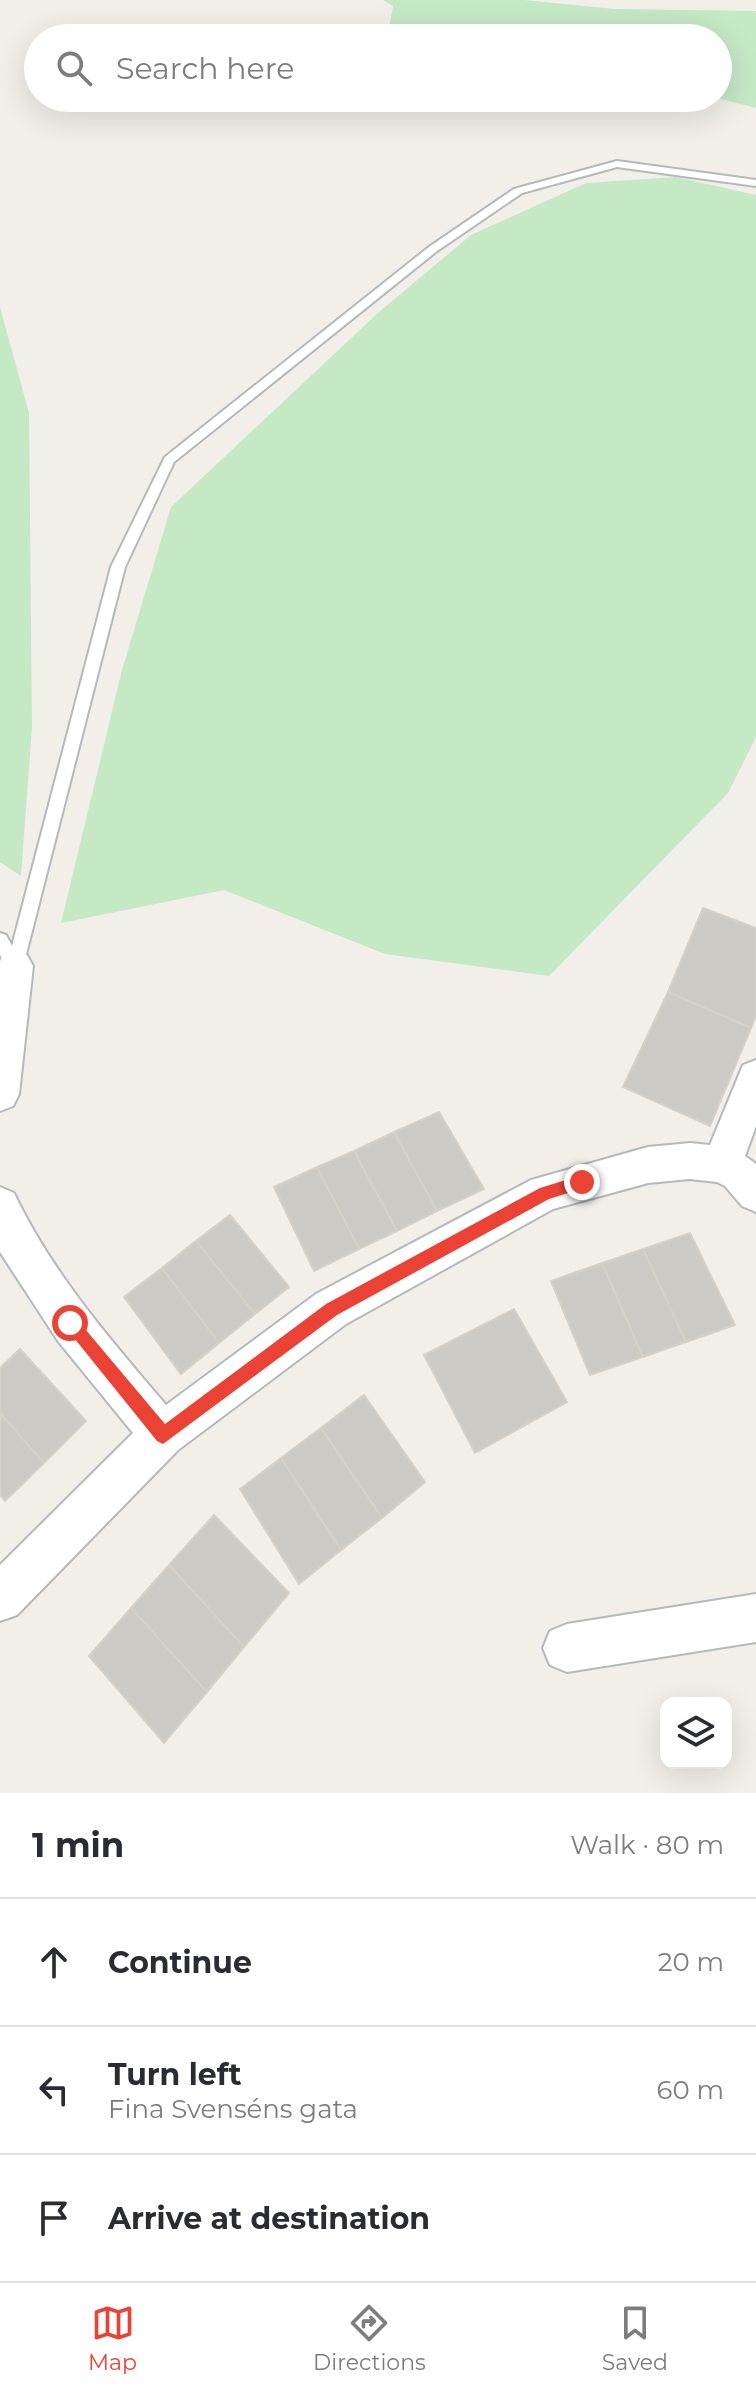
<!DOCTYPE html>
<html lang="en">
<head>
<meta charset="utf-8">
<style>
	:root { --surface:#fff; --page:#f7f7f7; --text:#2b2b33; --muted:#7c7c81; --line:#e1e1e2; --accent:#ea4335 }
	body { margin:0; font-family:Montserrat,sans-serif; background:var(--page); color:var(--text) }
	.controls { position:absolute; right:24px; bottom:24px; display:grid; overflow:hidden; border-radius:16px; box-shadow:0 8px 32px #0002 }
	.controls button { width:72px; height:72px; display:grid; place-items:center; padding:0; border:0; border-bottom:2px solid var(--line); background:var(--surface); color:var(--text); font:40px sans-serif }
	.stop { position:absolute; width:24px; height:24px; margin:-18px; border:6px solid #ea4335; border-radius:50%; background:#fff }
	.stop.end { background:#ea4335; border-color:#fff; box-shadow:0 2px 8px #0008 }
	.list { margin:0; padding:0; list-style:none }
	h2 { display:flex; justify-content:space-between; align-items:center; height:104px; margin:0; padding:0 32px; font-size:34px }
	h2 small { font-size:26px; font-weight:400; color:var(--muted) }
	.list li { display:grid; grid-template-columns:52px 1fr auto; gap:24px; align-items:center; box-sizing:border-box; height:128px; padding:0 32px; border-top:2px solid var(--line) }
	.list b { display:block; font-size:30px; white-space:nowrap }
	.list p { margin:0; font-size:26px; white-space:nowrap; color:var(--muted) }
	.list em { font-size:26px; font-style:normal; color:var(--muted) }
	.icon { flex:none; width:44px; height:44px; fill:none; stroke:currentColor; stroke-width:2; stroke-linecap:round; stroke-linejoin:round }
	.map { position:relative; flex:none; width:756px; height:1793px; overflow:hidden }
	.search { position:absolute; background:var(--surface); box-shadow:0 8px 32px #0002; left:24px; right:24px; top:24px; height:88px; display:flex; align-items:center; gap:20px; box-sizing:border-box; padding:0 28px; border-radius:44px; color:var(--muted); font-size:30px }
	.sheet { height:488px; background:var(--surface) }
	nav { display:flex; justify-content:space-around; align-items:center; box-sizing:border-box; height:112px; border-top:2px solid var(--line); background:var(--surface); font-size:22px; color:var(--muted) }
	nav a { display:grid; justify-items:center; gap:4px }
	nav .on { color:var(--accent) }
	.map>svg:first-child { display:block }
	.green { fill:#c5e8c5 }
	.building { fill:#cccac5; stroke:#d6d1c6; stroke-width:2 }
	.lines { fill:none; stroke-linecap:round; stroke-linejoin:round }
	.service-casing { stroke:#b5b8bc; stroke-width:4 }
	.minor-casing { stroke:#b5b8bc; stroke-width:4 }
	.service { fill:#fff; fill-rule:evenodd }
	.minor { fill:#fff; fill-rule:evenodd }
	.route { fill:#ea4335 }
</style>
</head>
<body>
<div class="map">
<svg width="756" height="1793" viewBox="0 0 756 1793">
	<rect width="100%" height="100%" fill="#f1efe8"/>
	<path class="green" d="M383 0H524L614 9 756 11V108L717 98 718 38H413L389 28 393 6Z
		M676 177 756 195V737L728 793 549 976 385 954 224 890 61 923 122 670 171 507 379 312 471 235 586 183Z
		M0 307 29 413 32 727 21 876 0 862Z"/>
	<path class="building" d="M703 908 756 928V1015L751 1028 668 992Z
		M668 992 751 1028 710 1126 623 1087Z
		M439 1112 484 1189 437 1211 394 1132Z
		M394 1132 437 1211 397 1231 354 1151Z
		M354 1151 397 1231 359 1249 317 1167Z
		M317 1167 359 1249 314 1271 274 1187Z
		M230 1215 289 1287 255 1314 196 1241Z
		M690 1233 735 1325 686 1342 643 1249Z
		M196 1241 255 1314 219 1343 162 1268Z
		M643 1249 686 1342 643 1357 602 1263Z
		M602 1263 643 1357 590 1375 551 1281Z
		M162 1268 219 1343 181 1374 124 1297Z
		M514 1309 567 1402 475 1453 424 1355Z
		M20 1349 86 1421 44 1463 0 1413V1368Z
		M364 1395 425 1482 382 1518 321 1428Z
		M0 1413 44 1463 5 1501 0 1495Z
		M321 1428 382 1518 341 1550 281 1458Z
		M281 1458 341 1550 299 1584 240 1489Z
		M214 1515 289 1593 244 1647 169 1565Z
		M169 1565 244 1647 207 1692 131 1608Z
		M131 1608 207 1692 164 1743 89 1656Z"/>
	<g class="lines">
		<g class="service-casing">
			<path id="service" d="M617 161 756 180V186L617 167 522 193 437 251 174 462 125 567 23 966 21 971 15 973 9 971 0 955V933L6 935 12 946 111 567 165 457 429 247 514 189Z"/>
		</g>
		<g class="minor-casing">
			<path id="minor" d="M15 951 27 955 33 966 19 1094 13 1106 0 1111V961L3 955Z
				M756 1060V1126L745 1156 756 1164V1212L742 1206 725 1186 717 1182 690 1179 648 1183 553 1209 346 1324 178 1450 17 1615 0 1621V1565L133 1433 58 1341 0 1252V1187L14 1193C52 1273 109 1338 166 1405L316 1294 531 1180 648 1147 690 1143 710 1145 743 1065Z
				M756 1594V1642L567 1672 550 1665 543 1648 550 1631 567 1624Z"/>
		</g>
		<use href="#service" class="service"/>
		<use href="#minor" class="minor"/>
	</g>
	<path class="route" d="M582 1175 587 1177V1187L549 1199 337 1315 163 1444 157 1441 62 1323 64 1317H75L165 1424 326 1304 540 1188Z"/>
</svg>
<div class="controls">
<button><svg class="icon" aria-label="layers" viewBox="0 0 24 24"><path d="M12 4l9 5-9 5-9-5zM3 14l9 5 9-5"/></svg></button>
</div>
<div class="stop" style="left:70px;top:1323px"></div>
<div class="stop end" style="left:582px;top:1182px"></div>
<div class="search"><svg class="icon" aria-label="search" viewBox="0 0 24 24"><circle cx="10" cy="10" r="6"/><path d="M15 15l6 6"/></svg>Search here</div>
</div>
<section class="sheet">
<h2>1 min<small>Walk · 80 m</small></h2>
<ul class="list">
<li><svg class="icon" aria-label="ahead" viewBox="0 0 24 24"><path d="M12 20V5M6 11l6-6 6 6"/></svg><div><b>Continue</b></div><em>20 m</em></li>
<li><svg class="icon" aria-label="left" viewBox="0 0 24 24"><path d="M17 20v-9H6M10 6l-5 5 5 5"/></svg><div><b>Turn left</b><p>Fina Svenséns gata</p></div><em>60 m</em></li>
<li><svg class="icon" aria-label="arrive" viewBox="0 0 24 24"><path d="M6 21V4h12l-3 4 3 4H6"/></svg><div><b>Arrive at destination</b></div></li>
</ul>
</section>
<nav>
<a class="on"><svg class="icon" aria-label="map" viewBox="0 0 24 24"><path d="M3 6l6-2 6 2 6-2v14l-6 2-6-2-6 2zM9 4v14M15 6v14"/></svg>Map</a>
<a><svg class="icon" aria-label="directions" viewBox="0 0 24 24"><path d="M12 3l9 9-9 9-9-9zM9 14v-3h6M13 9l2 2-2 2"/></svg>Directions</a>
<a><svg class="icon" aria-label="saved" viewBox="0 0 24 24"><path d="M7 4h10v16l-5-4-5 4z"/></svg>Saved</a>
</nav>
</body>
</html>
